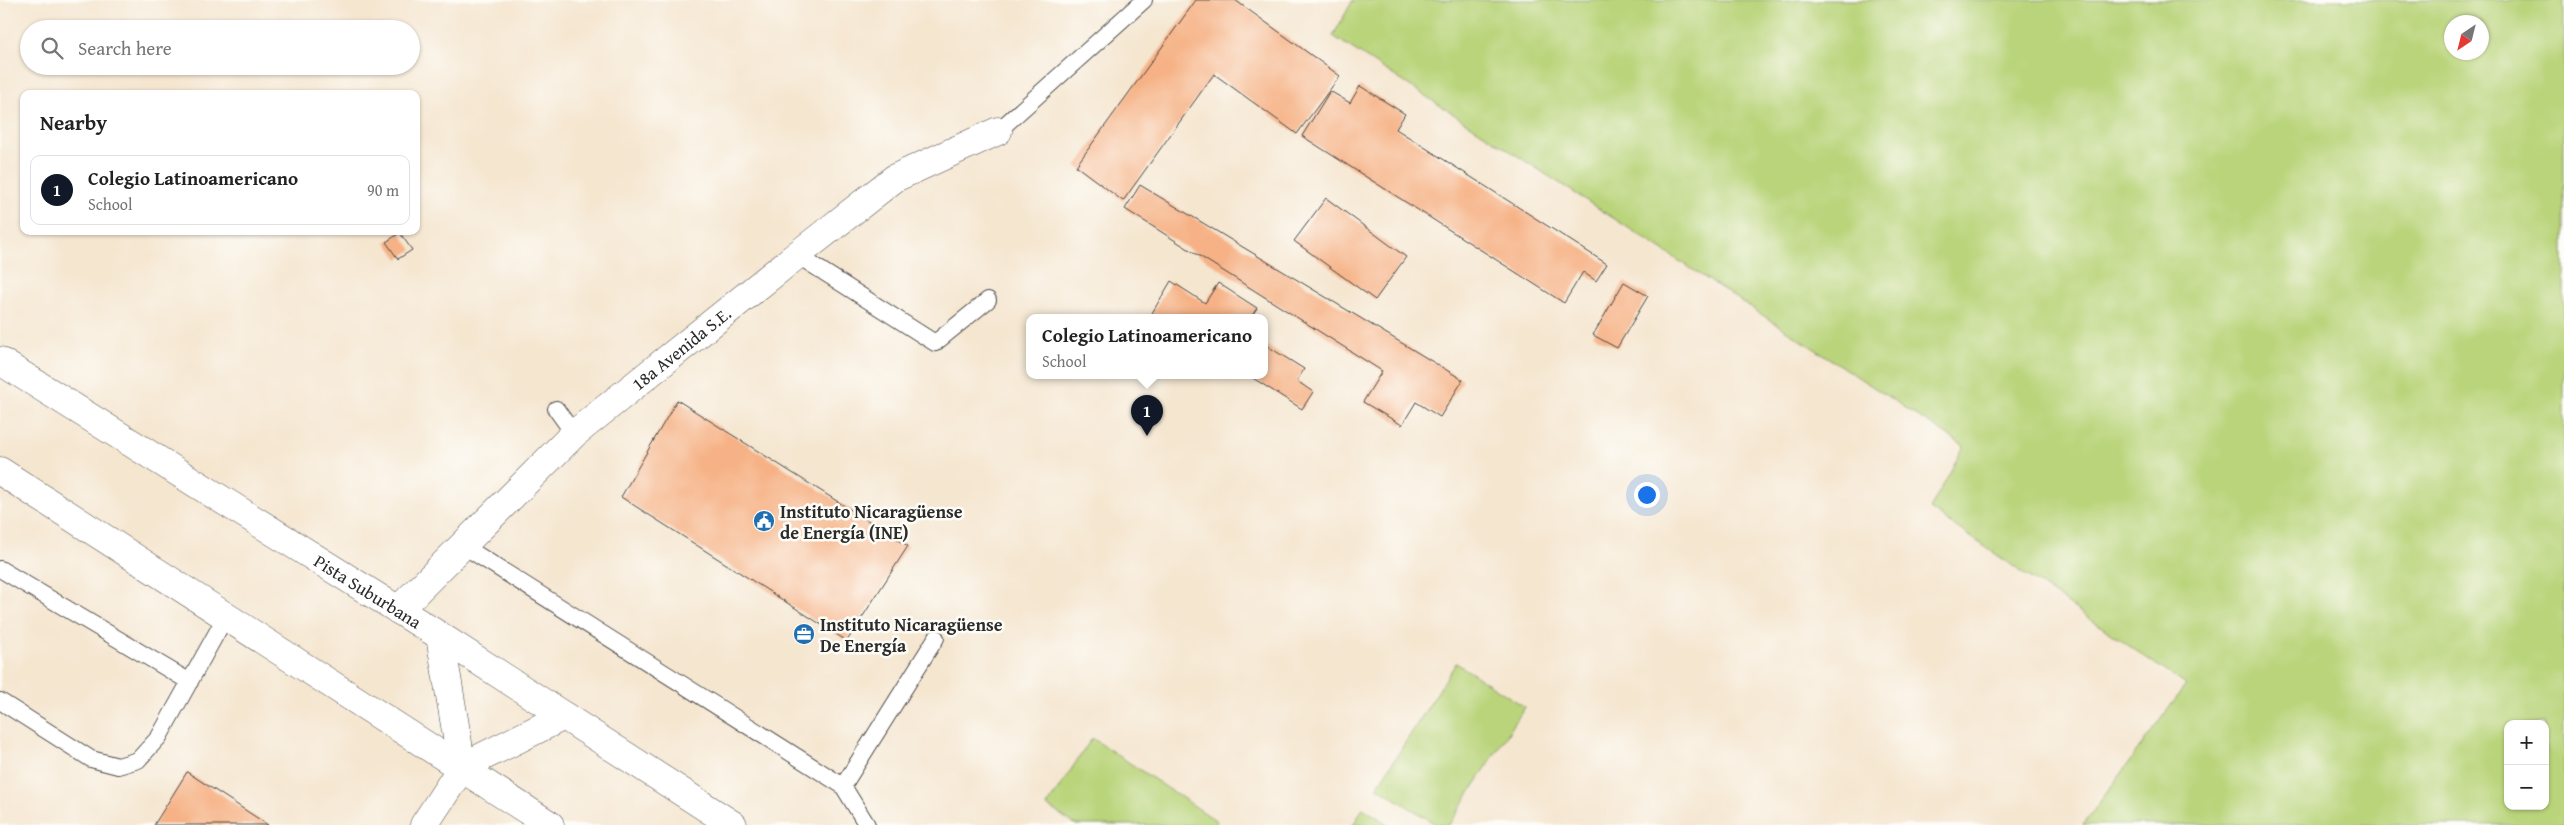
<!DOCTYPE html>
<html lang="en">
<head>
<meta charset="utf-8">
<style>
	:root { --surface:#fff; --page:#f2f2f2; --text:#222; --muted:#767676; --line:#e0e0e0; --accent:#111827 }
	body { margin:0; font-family:"Gentium Book Plus",serif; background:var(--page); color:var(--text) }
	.controls { position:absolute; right:15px; bottom:15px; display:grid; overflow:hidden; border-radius:10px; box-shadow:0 1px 4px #0004 }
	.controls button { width:45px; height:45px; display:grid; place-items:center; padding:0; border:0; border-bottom:1px solid var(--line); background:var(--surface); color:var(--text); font:25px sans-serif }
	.compass { position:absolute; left:2444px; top:15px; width:45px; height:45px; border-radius:50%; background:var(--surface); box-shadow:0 1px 4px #0004; rotate:215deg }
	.you { position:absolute; left:1646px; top:494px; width:18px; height:18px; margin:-12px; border:4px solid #fff; border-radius:50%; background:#1a73e8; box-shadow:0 0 0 8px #1a73e833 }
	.badge { display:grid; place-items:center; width:32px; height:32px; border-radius:50%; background:var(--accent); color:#fff; font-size:16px; font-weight:700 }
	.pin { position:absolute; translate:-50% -41px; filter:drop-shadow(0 1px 2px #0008) }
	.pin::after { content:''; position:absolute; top:26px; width:18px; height:15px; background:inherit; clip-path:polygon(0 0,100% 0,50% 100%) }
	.popup { position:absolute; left:1026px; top:314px; width:242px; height:65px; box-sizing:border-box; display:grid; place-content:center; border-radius:10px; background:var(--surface); filter:drop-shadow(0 1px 4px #0005); font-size:16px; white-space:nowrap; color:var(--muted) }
	.popup b { font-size:19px; color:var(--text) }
	.popup::after { content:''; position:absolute; left:50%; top:100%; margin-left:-10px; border:10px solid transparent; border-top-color:var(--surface) }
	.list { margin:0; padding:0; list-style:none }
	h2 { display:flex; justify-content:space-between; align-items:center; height:65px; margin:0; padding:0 20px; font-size:21px }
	h2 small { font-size:16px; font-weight:400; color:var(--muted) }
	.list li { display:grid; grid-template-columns:32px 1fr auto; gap:15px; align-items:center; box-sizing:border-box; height:70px; margin:0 10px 10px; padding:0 10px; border:1px solid var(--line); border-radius:10px }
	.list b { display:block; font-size:19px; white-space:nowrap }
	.list p { margin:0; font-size:16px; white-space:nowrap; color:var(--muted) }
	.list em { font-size:16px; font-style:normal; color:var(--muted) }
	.icon { flex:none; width:28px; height:28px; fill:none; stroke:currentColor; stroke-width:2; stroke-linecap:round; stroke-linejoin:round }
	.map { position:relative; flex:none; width:2564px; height:825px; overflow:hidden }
	.search { position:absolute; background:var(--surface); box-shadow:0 1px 4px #0004; left:20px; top:20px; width:400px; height:55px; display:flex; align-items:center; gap:12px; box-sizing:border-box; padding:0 18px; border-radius:28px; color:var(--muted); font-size:19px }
	.panel { position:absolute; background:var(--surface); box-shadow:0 1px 4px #0004; left:20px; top:90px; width:400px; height:145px; border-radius:10px }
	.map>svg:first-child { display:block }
	.green { fill:#b9d47a; stroke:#728052; fill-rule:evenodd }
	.building { fill:#f6b286 }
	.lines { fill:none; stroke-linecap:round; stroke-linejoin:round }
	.service-casing { stroke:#494744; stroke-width:18 }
	.minor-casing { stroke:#494744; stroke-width:29 }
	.primary-casing { stroke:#494744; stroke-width:29 }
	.service { stroke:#fff; stroke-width:16 }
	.minor { stroke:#fff; stroke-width:28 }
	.primary { stroke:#fff; stroke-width:28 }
	.labels { text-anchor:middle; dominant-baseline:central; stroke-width:5; stroke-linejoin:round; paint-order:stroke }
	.street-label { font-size:18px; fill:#2b2b2b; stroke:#fdfcf7 }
	.poi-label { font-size:18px; font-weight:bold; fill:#2b2b2b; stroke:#fdfcf7; text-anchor:start }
</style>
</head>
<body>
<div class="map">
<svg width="2564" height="825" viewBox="0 0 2564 825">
	<rect width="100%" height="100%" fill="#fdfcf7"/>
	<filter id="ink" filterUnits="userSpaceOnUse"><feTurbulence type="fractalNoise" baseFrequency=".02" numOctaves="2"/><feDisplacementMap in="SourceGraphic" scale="10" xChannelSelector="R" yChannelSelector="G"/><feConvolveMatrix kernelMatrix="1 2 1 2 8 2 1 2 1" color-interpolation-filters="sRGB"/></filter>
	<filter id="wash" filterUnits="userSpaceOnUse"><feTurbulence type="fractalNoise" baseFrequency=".0096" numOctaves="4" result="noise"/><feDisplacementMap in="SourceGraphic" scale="20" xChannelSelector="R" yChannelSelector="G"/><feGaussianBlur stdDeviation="1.12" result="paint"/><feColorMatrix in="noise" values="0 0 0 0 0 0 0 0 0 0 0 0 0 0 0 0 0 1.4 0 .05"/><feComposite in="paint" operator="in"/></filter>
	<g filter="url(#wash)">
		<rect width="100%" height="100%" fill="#f5e6d0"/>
		<path class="green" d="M1353 0H2564V825H2083L2186 685 1930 509 1964 446 1333 36ZM2452 22H2482V52H2452ZM2508 724H2545V806H2508Z
			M1456 663 1525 707 1449 825H1437L1377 787Z
			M1092 738 1217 821 1215 825H1076L1047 806Z
			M1363 808 1389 825H1353Z"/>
		<g id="blocks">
			<path class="building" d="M1196 0H1235L1340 76 1297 134 1214 74 1123 201 1076 166Z
				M1360 86 1405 114 1396 129 1607 264 1596 281 1583 272 1564 303 1302 136 1330 91 1350 103Z
				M1140 185 1463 380 1440 417 1416 402 1402 425 1363 402 1382 371 1125 209Z
				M1326 198 1406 257 1375 300 1294 241Z
				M400 233 412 250 398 259 386 242Z
				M1171 281 1205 303 1218 283 1257 308 1251 317H1159L1152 313Z
				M1624 282 1648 296 1617 348 1593 335Z
				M1264 344 1304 369 1297 381 1313 392 1302 409 1248 375H1264Z
				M677 400 908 546 847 641 621 497Z
				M187 772 268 825H154Z"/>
		</g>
	</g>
	<g filter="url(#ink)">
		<use href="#blocks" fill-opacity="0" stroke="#494744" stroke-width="1"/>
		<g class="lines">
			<g class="service-casing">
				<path id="service" d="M998 131 1144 0
					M797 255 935 343 988 300
					M556 409 574 434
					M462 545 843 786 867 825
					M0 569 190 682
					M0 701 91 759 118 766 138 760 159 737 226 616
					M843 786 936 638"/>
			</g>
			<g class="minor-casing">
				<g id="minor">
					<path id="s1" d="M398 610 574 434 797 255 895 178 998 131"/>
					<path d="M440 636 462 767"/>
					<path d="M424 825 462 767 564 716"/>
				</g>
			</g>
			<g class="primary-casing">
				<g id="primary">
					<path id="s2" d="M0 361 440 636 733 825"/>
					<path d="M0 471 550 825"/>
				</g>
			</g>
			<use href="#service" class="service"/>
			<use href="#minor" class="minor"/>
			<use href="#primary" class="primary"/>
		</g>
	</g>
	<defs>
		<g id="civic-disc" transform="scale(1.125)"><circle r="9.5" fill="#1f6fb2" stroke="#fdfcf7"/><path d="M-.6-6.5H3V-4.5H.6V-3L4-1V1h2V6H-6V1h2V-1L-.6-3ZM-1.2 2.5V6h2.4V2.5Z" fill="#fff"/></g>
		<g id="office-disc" transform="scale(1.125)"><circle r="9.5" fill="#1f6fb2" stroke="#fdfcf7"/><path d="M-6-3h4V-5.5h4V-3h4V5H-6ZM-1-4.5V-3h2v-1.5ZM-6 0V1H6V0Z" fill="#fff"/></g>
	</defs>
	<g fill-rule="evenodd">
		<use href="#civic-disc" x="764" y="521"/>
		<use href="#office-disc" x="804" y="634"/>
	</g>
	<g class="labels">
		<g class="street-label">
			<text stroke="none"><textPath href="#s1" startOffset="386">18a Avenida S.E.</textPath></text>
			<text stroke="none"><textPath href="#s2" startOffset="434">Pista Suburbana</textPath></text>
		</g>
		<g class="poi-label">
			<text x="780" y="511">Instituto Nicaragüense<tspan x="780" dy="21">de Energía (INE)</tspan></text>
			<text x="820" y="624">Instituto Nicaragüense<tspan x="820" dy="21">De Energía</tspan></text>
		</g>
	</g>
</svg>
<div class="controls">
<button>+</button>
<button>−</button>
</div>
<svg class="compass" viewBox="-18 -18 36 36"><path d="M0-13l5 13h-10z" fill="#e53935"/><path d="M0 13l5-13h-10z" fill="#767676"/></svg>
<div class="you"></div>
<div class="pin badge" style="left:1147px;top:436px">1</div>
<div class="popup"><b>Colegio Latinoamericano</b>School</div>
<div class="search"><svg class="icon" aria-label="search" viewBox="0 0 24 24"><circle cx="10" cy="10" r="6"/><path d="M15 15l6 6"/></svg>Search here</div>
<section class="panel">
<h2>Nearby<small></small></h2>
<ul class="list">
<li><span class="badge">1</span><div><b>Colegio Latinoamericano</b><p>School</p></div><em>90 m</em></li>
</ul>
</section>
</div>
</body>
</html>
